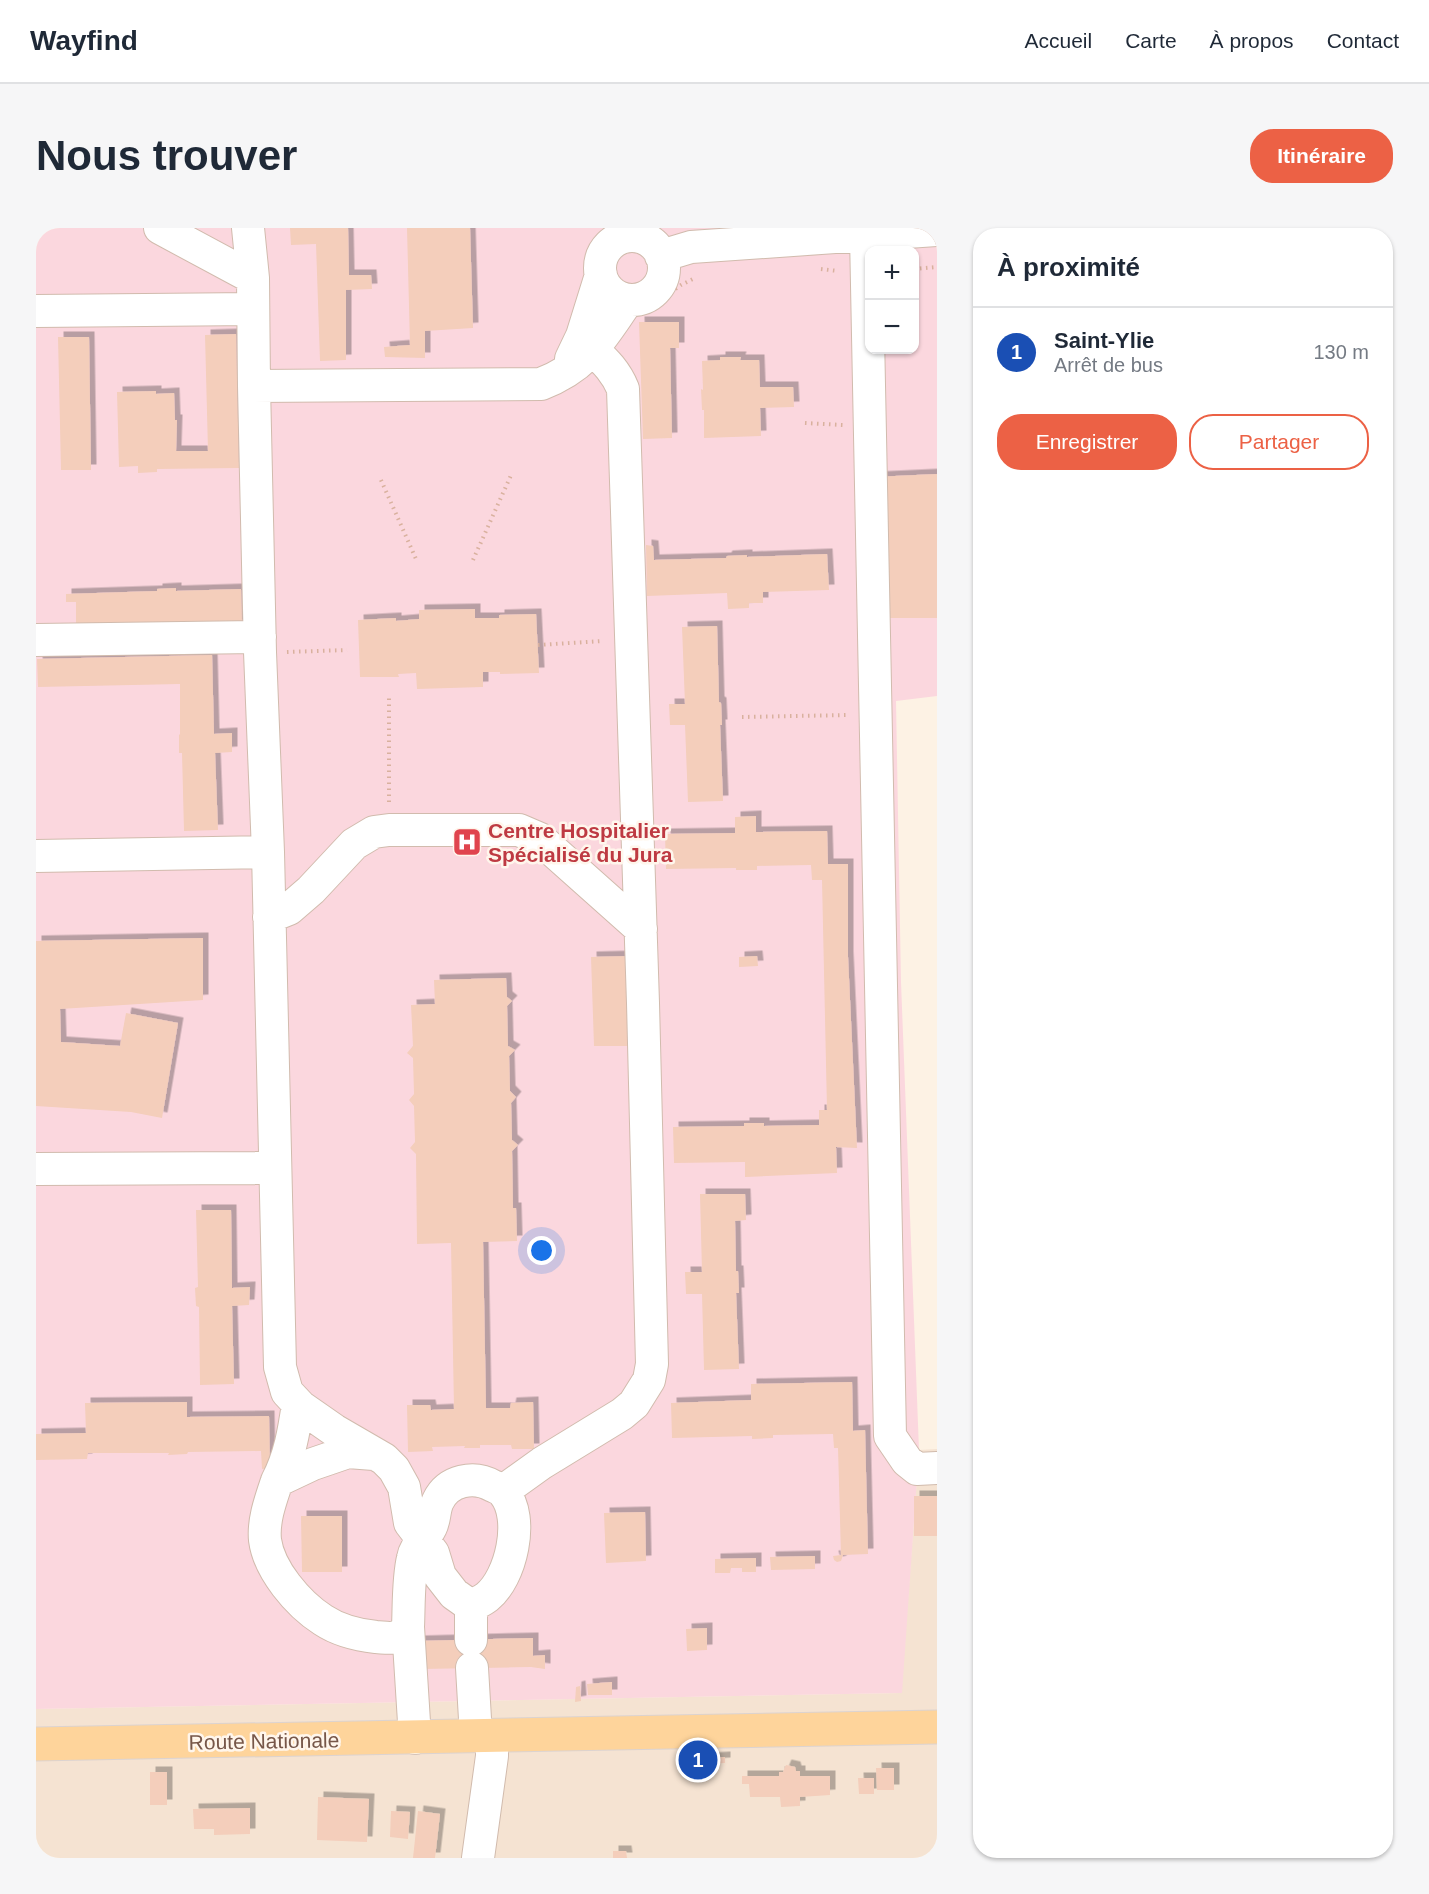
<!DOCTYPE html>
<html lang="fr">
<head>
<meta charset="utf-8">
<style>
	:root { --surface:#fff; --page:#f6f6f7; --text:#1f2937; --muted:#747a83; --line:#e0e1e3; --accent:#ec6145 }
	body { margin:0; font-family:Arial,sans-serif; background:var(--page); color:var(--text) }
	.controls { position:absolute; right:18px; top:18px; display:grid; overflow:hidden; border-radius:12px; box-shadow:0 2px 4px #0004 }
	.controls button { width:54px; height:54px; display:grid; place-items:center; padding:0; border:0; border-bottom:2px solid var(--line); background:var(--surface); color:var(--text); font:30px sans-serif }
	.you { position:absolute; left:506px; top:1023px; width:21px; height:21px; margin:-15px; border:4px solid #fff; border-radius:50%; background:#1a73e8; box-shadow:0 0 0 9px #1a73e833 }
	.badge { display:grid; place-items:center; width:39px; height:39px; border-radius:50%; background:var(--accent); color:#fff; font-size:20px; font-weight:700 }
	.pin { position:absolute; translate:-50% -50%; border:3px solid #fff; box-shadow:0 2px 6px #0006 }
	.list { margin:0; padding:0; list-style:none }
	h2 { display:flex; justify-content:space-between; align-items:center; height:78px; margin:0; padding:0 24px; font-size:26px }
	h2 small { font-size:20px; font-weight:400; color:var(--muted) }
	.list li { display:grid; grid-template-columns:39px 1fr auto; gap:18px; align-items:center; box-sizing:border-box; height:90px; padding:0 24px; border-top:2px solid var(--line) }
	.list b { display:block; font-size:22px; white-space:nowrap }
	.list p { margin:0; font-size:20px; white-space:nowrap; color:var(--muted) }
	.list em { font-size:20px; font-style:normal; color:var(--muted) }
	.actions { display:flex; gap:12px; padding:18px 24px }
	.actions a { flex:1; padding:14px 0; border:2px solid var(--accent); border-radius:24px; text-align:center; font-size:21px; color:var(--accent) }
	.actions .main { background:var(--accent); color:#fff }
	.map { position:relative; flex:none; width:901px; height:1630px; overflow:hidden; border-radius:24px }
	header { display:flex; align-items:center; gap:36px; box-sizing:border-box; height:84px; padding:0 30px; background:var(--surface); border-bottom:2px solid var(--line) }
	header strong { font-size:28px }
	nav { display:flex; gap:33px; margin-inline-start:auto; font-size:21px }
	.intro { display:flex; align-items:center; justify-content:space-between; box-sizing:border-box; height:144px; padding:0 36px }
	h1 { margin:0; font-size:42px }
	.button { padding:15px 27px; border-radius:24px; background:var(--accent); color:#fff; font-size:21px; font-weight:700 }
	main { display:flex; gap:36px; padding:0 36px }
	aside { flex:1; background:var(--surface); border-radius:24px; box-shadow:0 2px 4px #0004 }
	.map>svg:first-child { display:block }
	.residential { fill:#f5e3d2 }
	.medical { fill:#fbd7de; fill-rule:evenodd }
	.building { fill:#f4cebb; filter:url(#shadow) }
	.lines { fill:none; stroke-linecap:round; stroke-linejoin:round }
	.minor-casing { stroke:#d1bbad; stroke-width:34 }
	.major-casing { stroke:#dcd3d0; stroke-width:35 }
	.path { stroke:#d9b19e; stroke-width:4; stroke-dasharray:1.5 4.5; stroke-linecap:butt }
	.minor { stroke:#fff; stroke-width:32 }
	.major { stroke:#fed49b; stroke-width:33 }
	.labels { text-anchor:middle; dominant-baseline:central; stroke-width:5; stroke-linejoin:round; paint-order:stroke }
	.health-label { font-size:21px; font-weight:bold; fill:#be3a42; stroke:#fff6ec; text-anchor:start }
	.street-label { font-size:21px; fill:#775749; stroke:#fff6ec }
</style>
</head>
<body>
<header>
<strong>Wayfind</strong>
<nav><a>Accueil</a><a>Carte</a><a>À propos</a><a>Contact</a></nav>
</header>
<div class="intro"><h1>Nous trouver</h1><a class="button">Itinéraire</a></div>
<main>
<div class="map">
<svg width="901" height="1630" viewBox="0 0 901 1630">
	<defs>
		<filter id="shadow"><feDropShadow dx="5.5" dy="-5.5" stdDeviation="0" flood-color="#0004"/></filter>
	</defs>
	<rect width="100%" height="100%" fill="#fdf2e4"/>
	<path class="residential" d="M901 1221V1630H0V1481L865 1465 883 1222Z"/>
	<path class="medical" d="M0 0H901V468L860 473 865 754 883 1222 866 1465 0 1481ZM834 22H878V122H834Z"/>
	<path class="building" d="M254 0H312L313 47H335L336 61 310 62V132L284 133 280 16 255 17Z
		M371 0H434L437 100 389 103V130L349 129 348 119 374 117Z
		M603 94H643V120H634L636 210 607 211Z
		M200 106 203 240 121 241V244L102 245V238L83 239 81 164 120 163V166L138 165 139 192H141L140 223H172L169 107Z
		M22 109H53L55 242H25Z
		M684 129H705L704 132H723L724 159H757L758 179 724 180 725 208 668 210V182H666L665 161 667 162 666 133 684 132Z
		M901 246V390H850L838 249Z
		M610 317 617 318 618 332 690 330 691 328 711 327V329L791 326 793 362 727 364V375H713V380L692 381 691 365 611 368Z
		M140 360V363L205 361 206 397 40 400V374H30V366L121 363V361Z
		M439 381V390H463V387L500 386 503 445 464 446V444H447V459L381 461 380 445 362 446 363 449H324L322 392 360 390V393L383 391V382Z
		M681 398 683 474 685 475 686 497H684L687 573 652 574 649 497H634L633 476H649L646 399Z
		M176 427 178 506 196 505V524L179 525 182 602 148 603 146 525H143V506L144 507V456L2 459 1 431Z
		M720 588V604L791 603 792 636H812V729L821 920 800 919 801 945 709 949V934L638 935 637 899 708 898V895H728V898L783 897V882H791L786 652H776L775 637 721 638V642H700V640L630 641 629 606 699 605V589Z
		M167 710V772L24 781 25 814 84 818 90 785 142 795 126 890 95 884 0 878V713Z
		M593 728 596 818H558L555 729Z
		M721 728 722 738 703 739V729Z
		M470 750 471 769 476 773 471 778 472 818 479 822 473 828 474 863 480 869 475 875 476 912 482 917 476 923 477 980H480L481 1013 447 1014 450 1180H474L475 1175 497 1174 498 1221H476L475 1217H444V1220H428L429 1218 396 1219 397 1223 372 1224 371 1177H394L395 1182 418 1181 415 1015 381 1016 380 926 374 920 379 914 378 878 373 872 378 866 377 830 371 825 377 818 375 777 399 776 398 752Z
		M664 966H709L710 992 699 993 700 1043H702L703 1065H700L703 1141 668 1142 666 1066H650L649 1044H666Z
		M160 982H195L196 1060 214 1059 213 1077 196 1078 198 1156 164 1157 163 1079 160 1078 159 1060 162 1059Z
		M816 1154 817 1203 829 1202 832 1326 807 1327 805 1333 801 1334 798 1332 797 1328 805 1327 802 1220H798L797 1206 737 1207V1210L716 1211V1208L636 1210 635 1175 715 1172V1156Z
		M151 1174V1189L233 1188 234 1240 226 1241 225 1223 152 1224 151 1226 132 1227 133 1225H52L51 1231 0 1232V1206L50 1205 49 1175Z
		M878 1268H901V1308H878Z
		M609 1284 610 1333 570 1335 568 1285Z
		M265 1288H306V1344H266Z
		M779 1328V1341L735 1342 734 1329Z
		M720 1330V1344H706V1340H695L694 1345H679V1331Z
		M671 1400V1422L651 1423 650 1401Z
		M497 1410V1428L509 1427V1441L495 1439 384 1441 383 1413Z
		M576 1454V1467H552L551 1456Z
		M544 1458 545 1473 539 1474 540 1459Z
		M689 1529V1535L672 1536V1530Z
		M750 1537 759 1539 760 1543H764V1548H794V1567L764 1569V1578L745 1579 744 1569H714L713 1556H706V1548H743V1544H747Z
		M840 1540H858V1562H841Z
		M114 1544H131V1577H114Z
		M822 1550H838V1566H823Z
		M282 1569 333 1571 331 1614 281 1612Z
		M214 1580V1606L178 1607V1601H158L157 1581Z
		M355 1583 374 1584 372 1611 354 1609Z
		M382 1583 404 1586 399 1630H377Z
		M577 1623H590L591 1630H577Z"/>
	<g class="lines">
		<g class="minor-casing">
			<path id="minor" d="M124 0 217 50
				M212 0 217 50 218 158 224 424 232 624 244 1139 251 1164 265 1179 298 1202 348 1231 358 1241 368 1259 374 1295 397 1325 404 1348 418 1366 435 1378
				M830 7 854 1208 871 1233 881 1241 901 1240
				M564 40a32 32 0 1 1 64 0a32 32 0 1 1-64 0Z
				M625 28 655 19 901 2
				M0 83 217 81
				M535 131 546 108 565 47
				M218 158 505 156C552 138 565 110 592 72
				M0 412 224 409
				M0 628 232 624
				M233 689 253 681 275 662 318 616 338 604 353 602H483L504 611 605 701
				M0 941 239 940
				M338 1226 312 1224 277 1236 241 1253C235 1271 227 1292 229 1312 233 1342 262 1376 287 1392 302 1402 321 1407 340 1409 355 1410 362 1413 372 1399 373 1377 372 1351 377 1330 379 1318 390 1310 395 1299 399 1291 398 1281 402 1273 412 1252 438 1247 457 1258 461 1260 466 1261 468 1265 489 1290 475 1350 451 1369 446 1373 440 1375 435 1378
				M241 1253C254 1228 258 1203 262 1176
				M467 1263 506 1235 586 1186 598 1176 613 1152 616 1136 607 775 587 161C580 144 570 134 557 122
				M435 1378V1412
				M372 1399 379 1510
				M436 1440 440 1508
				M442 1630 456 1528V1508"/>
		</g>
		<g class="major-casing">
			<path id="major" d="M0 1516 901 1499"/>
		</g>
		<path class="path" d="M785 41 802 43
			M878 41 901 39
			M620 75 645 57 659 50
			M769 195 807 197
			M345 252 380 331
			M437 332 476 245
			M502 417 566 413
			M251 424 311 422
			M706 489 812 487
			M353 574V466"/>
		<use href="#minor" class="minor"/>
		<use href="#major" class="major"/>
	</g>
	<defs>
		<g id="hospital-square" transform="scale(1.5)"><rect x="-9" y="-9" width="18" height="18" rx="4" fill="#e0444e" stroke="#fff6ec"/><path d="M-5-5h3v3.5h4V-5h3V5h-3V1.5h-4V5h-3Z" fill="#fff"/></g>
	</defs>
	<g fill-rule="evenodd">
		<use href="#hospital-square" x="431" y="614"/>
	</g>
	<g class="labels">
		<g class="health-label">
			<text x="452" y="602">Centre Hospitalier<tspan x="452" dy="24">Spécialisé du Jura</tspan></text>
		</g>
		<g class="street-label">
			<text transform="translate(228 1513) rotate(-1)">Route Nationale</text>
		</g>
	</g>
</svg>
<div class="controls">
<button>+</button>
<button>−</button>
</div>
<div class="you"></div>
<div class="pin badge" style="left:662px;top:1532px;background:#1a4fb4">1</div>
</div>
<aside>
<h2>À proximité<small></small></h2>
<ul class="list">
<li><span class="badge" style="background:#1a4fb4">1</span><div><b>Saint-Ylie</b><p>Arrêt de bus</p></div><em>130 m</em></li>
</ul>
<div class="actions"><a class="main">Enregistrer</a><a>Partager</a></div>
</aside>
</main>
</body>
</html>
